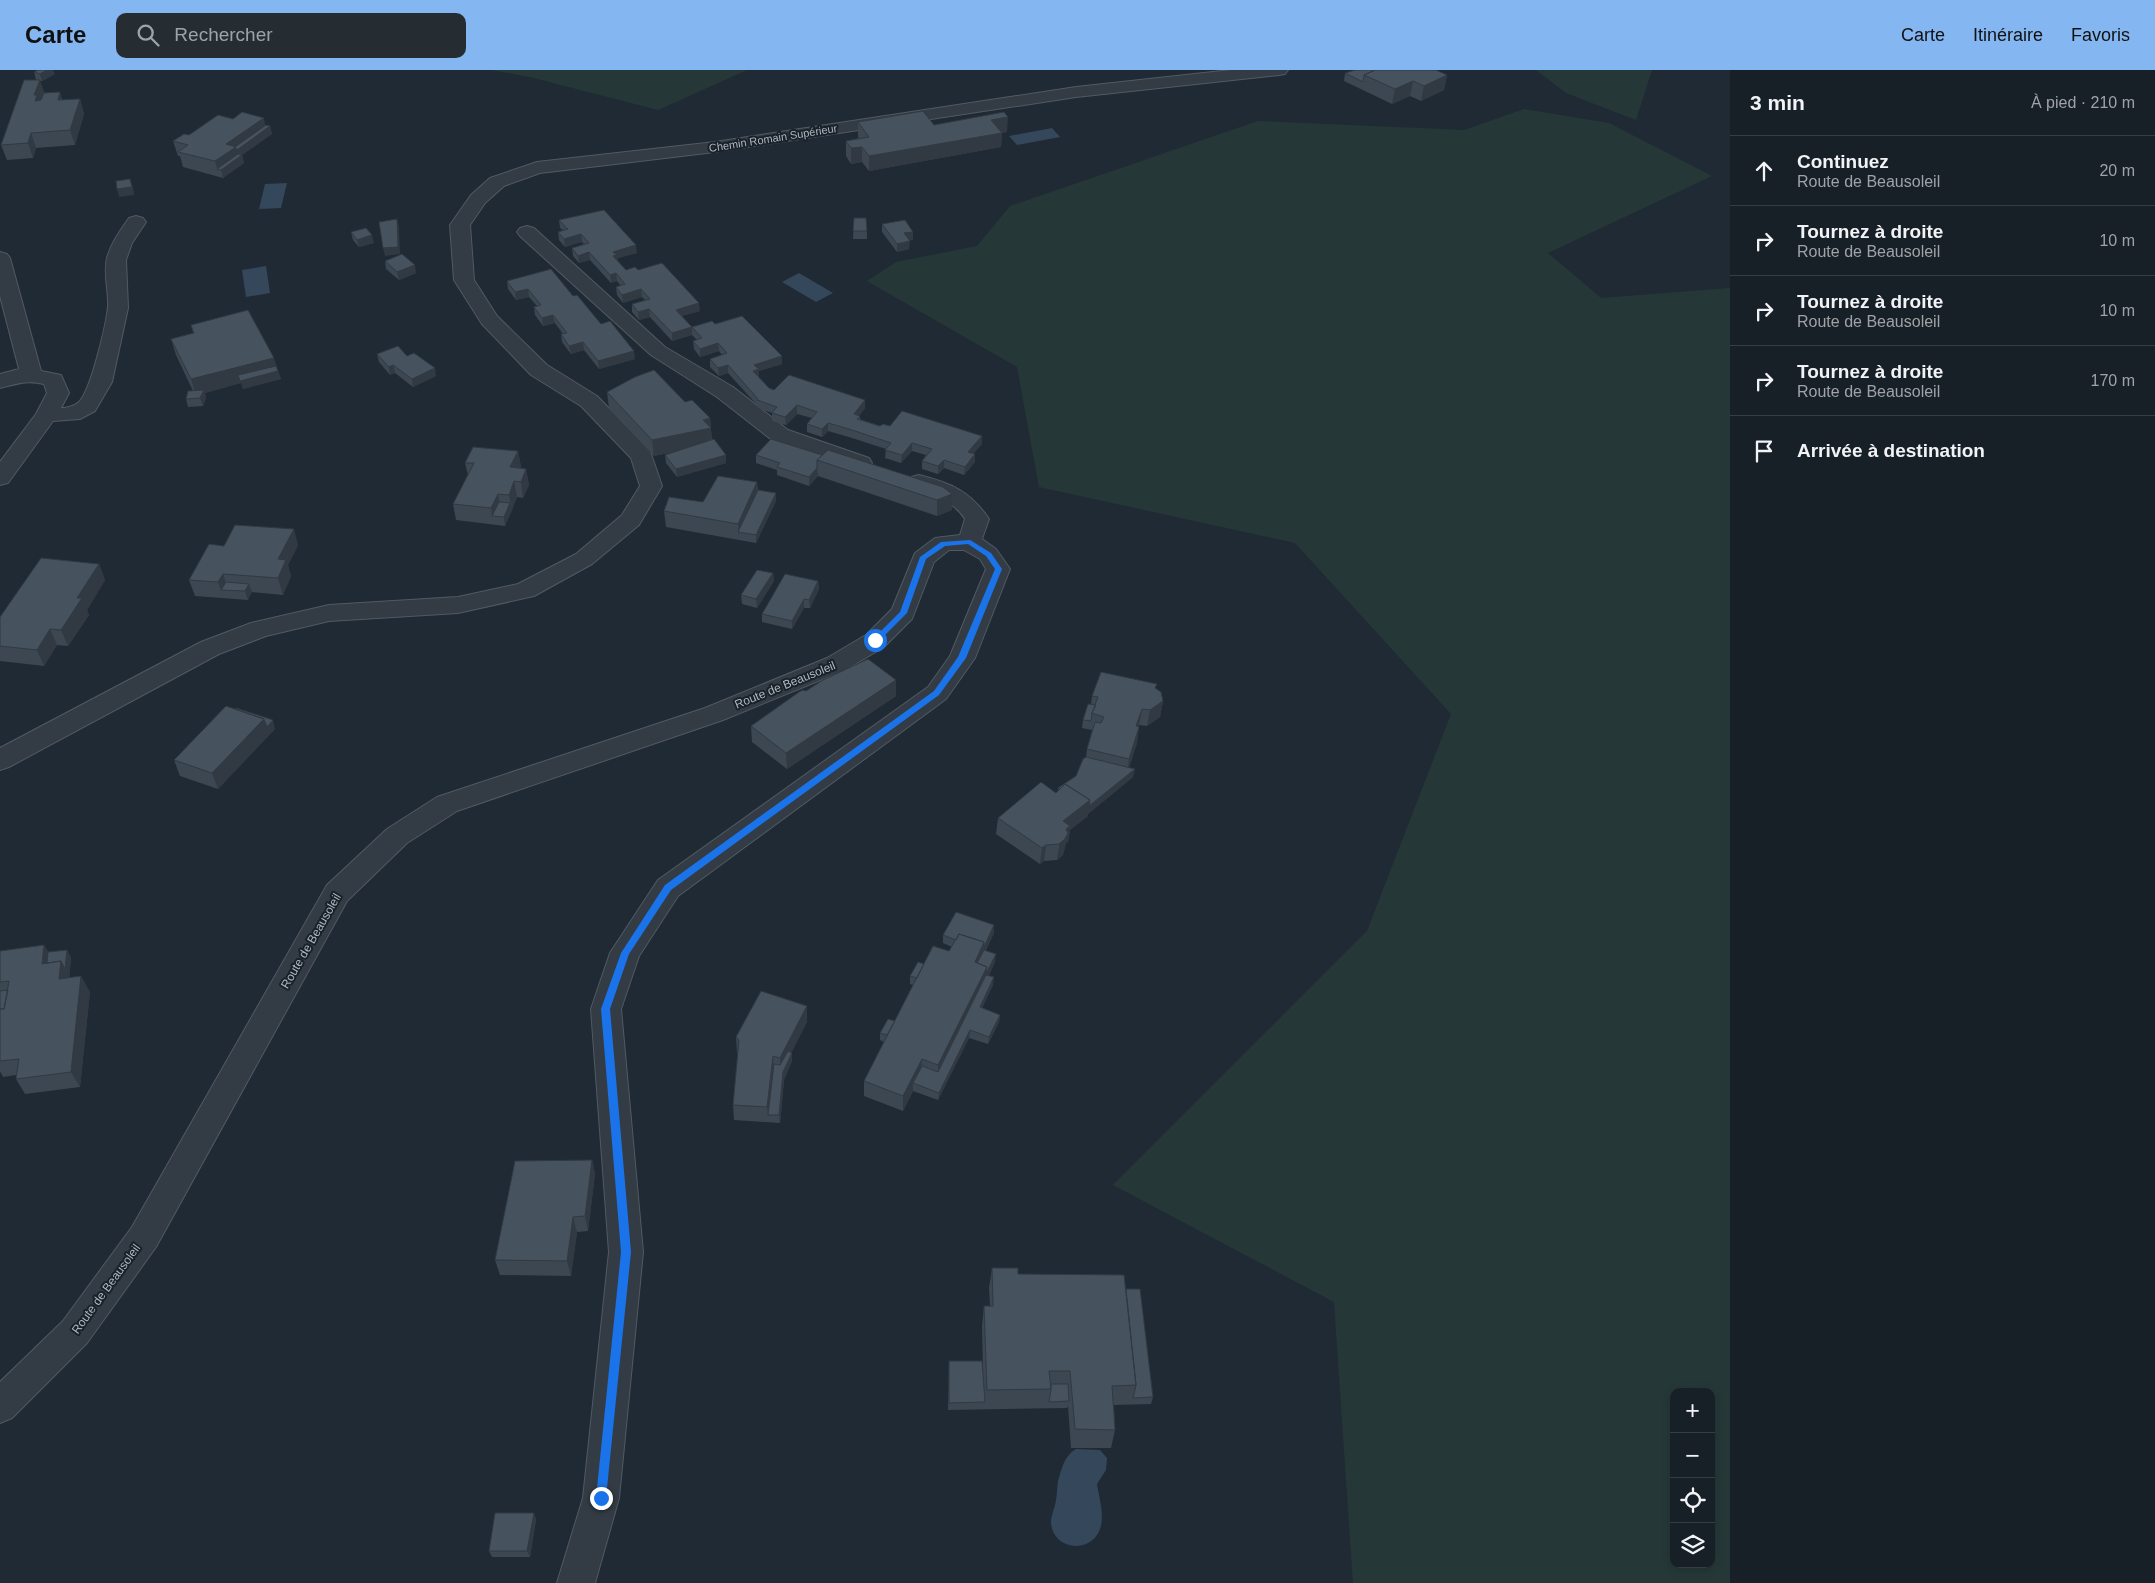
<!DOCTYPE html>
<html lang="fr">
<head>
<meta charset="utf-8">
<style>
	:root { --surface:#182027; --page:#252d33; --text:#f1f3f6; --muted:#9fa3a7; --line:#363e44; --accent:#84b6f1 }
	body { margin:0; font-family:Arial,sans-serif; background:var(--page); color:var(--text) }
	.controls { position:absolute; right:15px; bottom:15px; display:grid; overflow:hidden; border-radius:10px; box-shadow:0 2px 8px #0003 }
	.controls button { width:45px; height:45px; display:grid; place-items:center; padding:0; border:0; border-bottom:1px solid var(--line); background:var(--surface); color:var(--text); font:25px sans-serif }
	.stop { position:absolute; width:15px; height:15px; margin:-11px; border:4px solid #1a73e8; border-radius:50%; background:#fff }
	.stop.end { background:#1a73e8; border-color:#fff; box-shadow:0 1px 5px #0008 }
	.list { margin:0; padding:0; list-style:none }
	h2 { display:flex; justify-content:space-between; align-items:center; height:65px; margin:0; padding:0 20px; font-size:21px }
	h2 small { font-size:16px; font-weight:400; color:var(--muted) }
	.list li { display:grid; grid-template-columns:32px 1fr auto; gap:15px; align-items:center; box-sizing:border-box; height:70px; padding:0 20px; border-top:1px solid var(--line) }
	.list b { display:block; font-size:19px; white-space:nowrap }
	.list p { margin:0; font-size:16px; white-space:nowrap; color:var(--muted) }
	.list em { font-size:16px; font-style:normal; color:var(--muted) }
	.icon { flex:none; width:28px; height:28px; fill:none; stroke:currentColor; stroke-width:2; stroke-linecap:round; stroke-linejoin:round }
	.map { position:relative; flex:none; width:1730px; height:1513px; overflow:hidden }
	header { display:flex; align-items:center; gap:30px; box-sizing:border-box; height:70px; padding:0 25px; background:var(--accent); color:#111 }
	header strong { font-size:24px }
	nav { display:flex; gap:28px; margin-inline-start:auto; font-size:18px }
	.search { width:350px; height:45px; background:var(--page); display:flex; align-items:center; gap:12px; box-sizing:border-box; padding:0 18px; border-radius:10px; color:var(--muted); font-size:19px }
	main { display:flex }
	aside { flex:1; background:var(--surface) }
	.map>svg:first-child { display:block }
	.green { fill:#253837; fill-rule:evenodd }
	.water { fill:#35475b }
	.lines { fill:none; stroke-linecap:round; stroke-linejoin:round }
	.minor-casing { stroke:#515a63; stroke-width:2 }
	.minor { fill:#333c45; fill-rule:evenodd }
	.wall { fill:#3c4751 }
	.shaded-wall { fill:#313942 }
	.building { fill:#46525e; stroke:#313942 }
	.route { fill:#1a73e8 }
	.labels { text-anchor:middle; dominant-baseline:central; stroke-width:4; stroke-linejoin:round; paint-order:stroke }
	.far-street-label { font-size:11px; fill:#adb7c2; stroke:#192129 }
	.street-label { font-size:12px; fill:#adb7c2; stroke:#192129 }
</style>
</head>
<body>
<header>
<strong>Carte</strong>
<div class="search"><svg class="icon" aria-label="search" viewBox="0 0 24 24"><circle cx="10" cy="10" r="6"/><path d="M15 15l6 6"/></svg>Rechercher</div>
<nav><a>Carte</a><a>Itinéraire</a><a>Favoris</a></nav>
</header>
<main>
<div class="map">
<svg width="1730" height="1513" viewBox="0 0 1730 1513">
	<rect width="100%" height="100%" fill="#202a34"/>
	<path class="green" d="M491 0H747L658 40 530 7Z
		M1536 0H1652L1636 50 1566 23Z
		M1524 39 1609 53 1712 106 1548 183 1601 228 1730 218V1513H1353L1334 1232 1113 1115 1367 861 1451 644 1295 473 1039 417 1017 297 867 211 896 192 977 176 1010 136 1258 51 1464 60ZM1674 1322H1711V1494H1674Z"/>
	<path class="water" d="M1052 58 1060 67 1017 75 1009 66Z
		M287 113 281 138 259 139 265 114Z
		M266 196 270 223 246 227 242 200Z
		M799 203 833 223 816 232 782 212Z
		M1076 1379 1100 1380 1107 1388 1106 1400 1097 1414C1099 1427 1104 1443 1101 1456 1094 1484 1054 1482 1051 1453 1051 1444 1055 1438 1056 1430 1057 1424 1057 1418 1058 1411 1062 1398 1064 1386 1076 1379Z"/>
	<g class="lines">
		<g class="minor-casing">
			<path id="minor" d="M1231 0H1288L1285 4 1279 5 1076 27 715 82 540 103 504 116 485 133 470 155 474 210 497 246 547 295 597 326 650 381 662 416 639 455 592 494 534 526 458 543 329 551 266 566 219 584 9 697 0 700V678L201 572 251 553 329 535 458 527 518 514 576 484 622 445 640 416 631 388 581 336 531 305 482 254 454 210 450 155 471 125 490 108 537 92 715 72 1076 17Z
				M136 146 143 148 146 152 132 173 126 190 128 238 112 312 95 341 80 349 53 351 8 413 0 415V392L36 344 47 323 44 314C25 310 18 314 0 318V304L19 299 0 226V182L7 184 10 188 41 301 61 305 69 323 61 338C67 338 74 336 79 332 91 320 106 255 108 237 109 222 103 203 107 188 111 173 120 161 129 148Z
				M527 156 534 158 665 277 733 317 788 360 869 388 872 393 869 398 861 400 853 398 772 370 717 327 651 285 520 166 517 162 520 158Z
				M919 405C951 413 970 421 989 449L982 469 996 479 1010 499 975 588 946 629 678 826 639 886 621 939 643 1182 619 1428 595 1513H557L583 1428 609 1182 591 939 610 883 658 810 928 617 950 586 986 499 980 489 964 480H949L934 492 912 549 884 577 845 600 723 650 457 741 407 773 347 831 156 1177 87 1273 12 1348 0 1353V1312L63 1251 132 1157 327 815 387 759 437 727 705 638 827 588 866 565 892 539 915 483 935 468 960 465 965 449C950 424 917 426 908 412L911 407Z"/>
		</g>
		<use href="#minor" class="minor"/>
	</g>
	<path class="wall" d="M34 2 55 4 42 11H40L44 23 63 30 80 29 84 44 75 75 36 78 33 88 7 90 1 75 36 10Z
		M1345 3 1447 5 1444 20 1421 31 1410 26 1392 34 1344 11Z
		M233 49 270 56 272 64 242 85 244 93 223 108 183 97 180 86H178L173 71Z
		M858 52 934 55 1007 62 1002 63 1001 77 869 101 862 92 851 94 846 86V71L859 68 858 67Z
		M854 148 867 161V169H853Z
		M559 150 637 183 618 188V191L626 200H638L700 241 681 246 692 265 672 271 650 247 639 250 632 242V234L645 230 642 227 623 233 617 225 616 217 621 216 617 211 611 213 590 190 579 193 573 186 572 178 584 174 582 172 565 177 559 170 558 162 563 160 560 158Z
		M882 154 913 170H909V179L897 182 882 162Z
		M351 162 374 173 359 177 353 170Z
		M385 191 416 203 399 210 386 199Z
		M507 211 573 226 601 254 635 289 599 299 584 280 571 284 562 272 561 264H563L555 253 543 256 535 245 534 237 537 236 529 227 516 230 508 219Z
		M715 254 782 286V294L759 301V307L769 318 774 320 865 338 859 346H860V349L880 356H890L982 366V374L973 384H975V392L964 405 944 398 938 404 922 399V391L926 385 912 381 901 393 885 388 886 379 849 367 828 361 822 367 807 362V354L812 348 797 344 786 355 772 351V343L758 338V336L728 303 719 306 710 297V289L722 285 719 281 700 287 694 279 693 271 697 270 692 265V257Z
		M191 255 276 296 281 309 243 319 241 313 205 323 206 328 203 336 188 337 186 329 193 321 176 285 171 269 193 263Z
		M377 284 407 286 436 306 413 317 395 303 390 305 379 292Z
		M607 322 685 332 710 348 712 370 726 385V393L677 407 666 393 665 385 678 381 654 386 609 338Z
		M518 381 521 397 520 398 526 399 529 415 523 428 517 427 505 456 456 450 453 434 468 405 465 393Z
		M756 385H822L952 424V440L937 446 818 406 809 416 777 405V400L756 393Z
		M757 412 758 420 776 423V431L756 473 666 457 664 441 703 432Z
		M298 475 288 495 291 506 283 525 251 522 248 530 195 526 189 510 224 476Z
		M99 494 105 510 87 540 89 545 68 576 57 575 44 596 0 591V547Z
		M773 503 774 511 757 538 742 534 741 525Z
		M818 511 819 519 810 538H804L792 559 762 552V544Z
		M1156 618 1163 631 1160 647 1147 656 1139 655 1137 673 1129 697 1133 707 1088 744V746L1070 760 1068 772 1066 773 1063 785 1057 790 1044 791 1040 794 996 764 998 748 1056 723 1058 720V718L1076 706 1086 687 1087 679 1092 660 1082 658 1083 650 1091 634 1092 626Z
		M806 621 896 626 787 699 752 672 751 656Z
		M275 659 218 719 180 706 174 690Z
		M994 863 986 880 995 892 989 905 993 915 982 938 1000 945 999 952 988 974 969 968 938 1030 913 1021 903 1041 864 1026V1011L884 972 880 970V963L895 951 913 915 910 914V906L924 894 949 881 952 877 943 873V865Z
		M44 875 48 882 67 880 71 888 69 908 90 922 80 1017 25 1024 16 1009V1005L3 1007 0 1001V881Z
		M807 936V952L791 983H792V991L784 1010 780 1053 734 1050 733 1035 738 983H737L736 967Z
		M592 1090 595 1104 588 1161 577 1162 571 1206 500 1205 495 1190Z
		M992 1198 1018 1204 1126 1219 1153 1327 1151 1334 1114 1335 1115 1360 1111 1378H1071L1068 1336 1067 1338 948 1340 949 1291 983 1301 982 1256 984 1236H990L989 1218Z
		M534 1443 536 1450 530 1487H492L489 1481Z"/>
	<path class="shaded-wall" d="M47 0H53L55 4 42 11 40 4Z
		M1447 5 1444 20 1421 31 1424 16Z
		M40 10 45 24 41 36 35 31 34 25Z
		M1413 11 1410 26 1392 34 1395 19Z
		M60 22 65 37 58 30Z
		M80 29 84 44 75 75 70 60Z
		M1008 47 1007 62 1002 63 1001 77 869 101V86L991 50Z
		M264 48 266 59 270 56 272 64 242 85 244 93 223 108 221 100 217 99 219 106 215 91 226 74Z
		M31 63 36 78 33 88 28 73Z
		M862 77V92L851 94V78Z
		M130 109 133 117 134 125 119 127 117 119Z
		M397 149 399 157 400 184 385 186 383 178Z
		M913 162V170L904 171V163Z
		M581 164 582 172 565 177 564 169Z
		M372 165 374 173 359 177 357 170Z
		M910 171 909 179 897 182V174Z
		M636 175 637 183 618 188V193L613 186V182Z
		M589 182 590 190 579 193 578 186Z
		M415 195 416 203 399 210 397 202Z
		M616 203 617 211 611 213 610 205Z
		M528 219 529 227 516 230 515 222Z
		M641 219 642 227 623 233 622 225Z
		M699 233 700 241 676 248V240Z
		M649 239 650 247 639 250 638 242Z
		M553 245 555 253 543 256 542 248Z
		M692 257V265L672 271V263Z
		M583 272 584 280 571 284 569 276Z
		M718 273 719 281 700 287V279Z
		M634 281 635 289 599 299 598 291Z
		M782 286V294L759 301V307L753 301 754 295Z
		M274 288 281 309 243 319 241 313 205 323 206 328 203 336 200 328 196 325 191 309Z
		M393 295 395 303 390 305 389 297Z
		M728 295V303L719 306 718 298Z
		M435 298 436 306 413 317 412 309Z
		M865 330V338L854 352V344Z
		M797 335V344L786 355 785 347Z
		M710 348 712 374 654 386 652 370Z
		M828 353V361L822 367V359Z
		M982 366V374L967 390 968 382Z
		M912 373V381L901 393 902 385Z
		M518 381 521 397 513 413 510 397Z
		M975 384V392L964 405 965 397Z
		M726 385V393L677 407 676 399Z
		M944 390V398L938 404V396Z
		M817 398 818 406 809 416V407Z
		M526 399 529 415 523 428 521 412Z
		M514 411 517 427 512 441 509 425Z
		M757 412 758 428 738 462 739 470 738 454Z
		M776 423V431L756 473V465Z
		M498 424 501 440 492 446 491 438Z
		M952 424V440L937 446V430Z
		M510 433 512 441 505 456 504 447Z
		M294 459 298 475 288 495 291 506 283 525 278 508V489Z
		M99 494 105 510 87 540 89 545 68 576 61 560 77 528Z
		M773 503 774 511 757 538 756 529Z
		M223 504 228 520H221L218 512Z
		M818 511 819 519 810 538 809 530Z
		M249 514 252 522 248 530 245 521Z
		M804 529V538L792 559V551Z
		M50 559 57 575 44 596 37 580Z
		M896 610V626L787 699 786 683Z
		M1163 631 1160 647 1147 656 1150 640Z
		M1142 639 1139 655 1133 672 1136 656Z
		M264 649 273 650 275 659 218 719 212 703Z
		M1139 657 1137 673 1127 705 1135 699 1133 707 1088 744V746L1070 760 1068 772 1066 773 1063 785 1057 790 1063 751 1090 730 1127 705 1129 689Z
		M1046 775 1044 791 1040 794 1042 778Z
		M994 855V863L983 885 974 900 975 892Z
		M44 875 53 890 52 900 42 894Z
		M67 880 71 888 68 925 59 909 61 891Z
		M996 884 995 892 938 1010V995L987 897Z
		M81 906 90 922 80 1017 71 1002Z
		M994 907 993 915 979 945 980 937Z
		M807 936V952L781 1003 780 988Z
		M1000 945 999 952 988 974 989 967Z
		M970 960 969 968 938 1030 939 1023Z
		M792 983V991L784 1010 780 1053 779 1045 783 1002Z
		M773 986 774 1001 768 1045 767 1037Z
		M922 989 921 1004 913 1013V1021L903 1041V1026Z
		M592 1090 595 1104 588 1161 585 1146Z
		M573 1147 577 1162 571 1206 567 1191Z
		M534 1443 536 1450 530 1487 527 1481Z"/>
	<path class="building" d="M38 0H47L40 4 34 2Z
		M1355 0H1375L1364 5 1363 12 1345 3Z
		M1375 0H1436L1447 5 1424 16 1413 11 1395 19 1364 5Z
		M24 10H40L34 25H37L35 31 41 30 44 23 60 22 58 30 80 29 70 60 31 63 28 73 1 75Z
		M923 41 934 55 1004 42 1008 47 991 50 1002 63 869 86 862 77 851 78 846 71 869 67 858 52Z
		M242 42 264 48 226 74 236 77 215 91 178 82 188 75 173 71 184 64 189 65 218 45 233 49Z
		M266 55 270 56 237 80 235 77Z
		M238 84 242 85 221 100 217 99Z
		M130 109 132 117 117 119 116 111Z
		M604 140 636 175 613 182 617 185 613 186 626 200 635 197 638 200 662 193 699 233 676 240 692 257 672 263 649 239 638 242 632 234 650 229 641 219 622 225 616 217 625 214 616 203 610 205 589 182 578 186 572 178 589 173 581 164 564 169 558 162 568 159 559 150Z
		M854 148H866L867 161H853Z
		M397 149 398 177 383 178 379 152Z
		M905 150 913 162 904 163 910 171 897 174 882 154Z
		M366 158 372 165 357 170 351 162Z
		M402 184 415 195 397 202 385 191Z
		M551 199 573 226 577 225 601 254 610 251 634 281 598 291 583 272 569 276 561 264 567 263 553 245 542 248 534 237 541 235 528 219 515 222 507 211Z
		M248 240 274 288 191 309 171 269 194 263 191 255Z
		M742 246 782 286 754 295 759 299 753 301 769 318 774 320 789 305 865 330 854 344 860 346 857 349 880 356 883 354 890 356 902 341 982 366 968 382 975 384 965 397 944 390 938 396 922 391 932 379 912 373 902 385 885 380 891 373 849 359 828 353 822 359 807 354 817 342 797 335 785 347 772 343 777 337 757 330 758 329 728 295 718 298 710 289 727 283 718 273 700 279 693 271 702 268 692 257 712 251 715 254Z
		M398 276 407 286 414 283 435 298 412 309 393 295 389 297 377 284Z
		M276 296 278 301 240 311 238 305Z
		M654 300 685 332 692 330 710 348 703 350 711 358 652 370 607 322 635 307Z
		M204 320 200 328 186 329 188 321Z
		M714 369 726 385 676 399 665 385Z
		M771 369 822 385 817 390V398L809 407 777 397 780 393 756 385Z
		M473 377 518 381 510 397 526 399 521 412 514 411 509 425 498 424 491 438 453 434 474 393H465Z
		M828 380 943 417 952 424 937 430 817 390Z
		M718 406 757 412 738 454 664 441 669 427 703 432Z
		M758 420 776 423 756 465 738 462Z
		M499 432 510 433 504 447 492 446Z
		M235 455 294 459 278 489 286 490 278 508 223 504 218 512 189 510 209 474 224 476Z
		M41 488 99 494 77 528H82L61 560 50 559 37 580 0 576V547Z
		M757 500 773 503 756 529 741 525Z
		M785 504 818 511 809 530 804 529 792 551 762 544Z
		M226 512 249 514 245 521 221 520Z
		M868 589 896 610 786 683 751 656 799 622 803 620 806 621 823 610Z
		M1101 602 1157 614 1155 618 1161 622 1163 631 1150 640 1142 639 1136 656 1139 657 1129 689 1087 679 1095 652 1101 653 1104 647 1092 643 1098 627 1092 626Z
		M1088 634 1096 635 1092 643 1091 651 1083 650Z
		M226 636 264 649 212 703 174 690Z
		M236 638 273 650 267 657 264 649 235 639Z
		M1086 687 1135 699 1089 736 1090 730 1065 714 1060 719 1058 718 1076 706 1083 689Z
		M1041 712 1056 723 1065 714 1090 730 1063 751 1070 756 1066 759 1068 763 1065 769 1059 774 1046 775 1042 778 998 748Z
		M956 842 994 855 984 877V872L959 864 956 870 943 865Z
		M959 864 984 872 975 892 987 897 938 995 922 989 903 1026 864 1011 933 876 949 881Z
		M44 875 42 894 61 891 59 909 81 906 71 1002 16 1009 19 989 0 991V939H4L9 911 0 912V881Z
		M67 880 65 899 61 891 47 893 48 882Z
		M984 880 996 884 986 904 987 897 977 893Z
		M918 892 924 894 917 908 910 906Z
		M986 905 994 907 980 937 1000 945 989 967 970 960 939 1023 913 1013 922 996 938 1002Z
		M8 920 4 939H0V921Z
		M761 921 807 936 780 988 773 986 767 1037 733 1035 739 970 736 967Z
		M888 949 895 951 887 965 880 963Z
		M788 981 792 983 783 1002 779 1045H768L774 994 780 995Z
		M592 1090 585 1146 573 1147 567 1191 495 1190 515 1091Z
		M992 1198H1018V1204L1124 1205 1136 1315 1112 1316 1115 1360 1075 1359 1070 1301H1049L1051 1319 987 1320 984 1236H993Z
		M1126 1219H1140L1153 1327 1133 1328 1136 1315Z
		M949 1291H982L985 1332 949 1333Z
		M1051 1314H1068L1069 1331 1049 1332 1051 1319Z
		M495 1443H534L527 1481H489Z"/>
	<path class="route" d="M970 470 991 483 1002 499 966 588 939 625 671 820 629 884 610 939 631 1182 606 1428 605 1432 601 1434 597 1432 596 1428 621 1182 601 939 621 883 665 815 934 621 958 587 995 499 986 486 968 474 945 476 926 489 907 543 878 572 872 570 900 542 920 487 941 472Z"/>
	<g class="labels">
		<g class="far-street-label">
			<text transform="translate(773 68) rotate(-9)">Chemin Romain Supérieur</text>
		</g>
		<g class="street-label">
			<text transform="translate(785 615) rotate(-22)">Route de Beausoleil</text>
			<text transform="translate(311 871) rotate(-60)">Route de Beausoleil</text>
			<text transform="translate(106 1219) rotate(-54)">Route de Beausoleil</text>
		</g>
	</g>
</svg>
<div class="controls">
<button>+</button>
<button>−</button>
<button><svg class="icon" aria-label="locate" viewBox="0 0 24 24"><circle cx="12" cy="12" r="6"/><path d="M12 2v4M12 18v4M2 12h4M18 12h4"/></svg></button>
<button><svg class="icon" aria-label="layers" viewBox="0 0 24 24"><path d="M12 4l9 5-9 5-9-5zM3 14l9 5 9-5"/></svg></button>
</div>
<div class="stop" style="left:875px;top:570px"></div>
<div class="stop end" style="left:601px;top:1428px"></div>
</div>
<aside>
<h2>3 min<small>À pied · 210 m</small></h2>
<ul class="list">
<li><svg class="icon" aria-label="ahead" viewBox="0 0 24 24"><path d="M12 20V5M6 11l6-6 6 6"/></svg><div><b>Continuez</b><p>Route de Beausoleil</p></div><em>20 m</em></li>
<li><svg class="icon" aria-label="right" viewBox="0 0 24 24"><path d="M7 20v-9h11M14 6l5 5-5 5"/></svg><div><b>Tournez à droite</b><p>Route de Beausoleil</p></div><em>10 m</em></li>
<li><svg class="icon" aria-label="right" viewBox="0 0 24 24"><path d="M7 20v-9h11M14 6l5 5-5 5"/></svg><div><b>Tournez à droite</b><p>Route de Beausoleil</p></div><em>10 m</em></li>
<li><svg class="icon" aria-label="right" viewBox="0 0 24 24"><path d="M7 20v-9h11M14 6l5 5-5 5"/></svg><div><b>Tournez à droite</b><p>Route de Beausoleil</p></div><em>170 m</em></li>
<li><svg class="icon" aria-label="arrive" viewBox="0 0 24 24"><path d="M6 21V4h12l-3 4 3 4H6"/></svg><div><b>Arrivée à destination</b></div></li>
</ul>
</aside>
</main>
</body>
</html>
